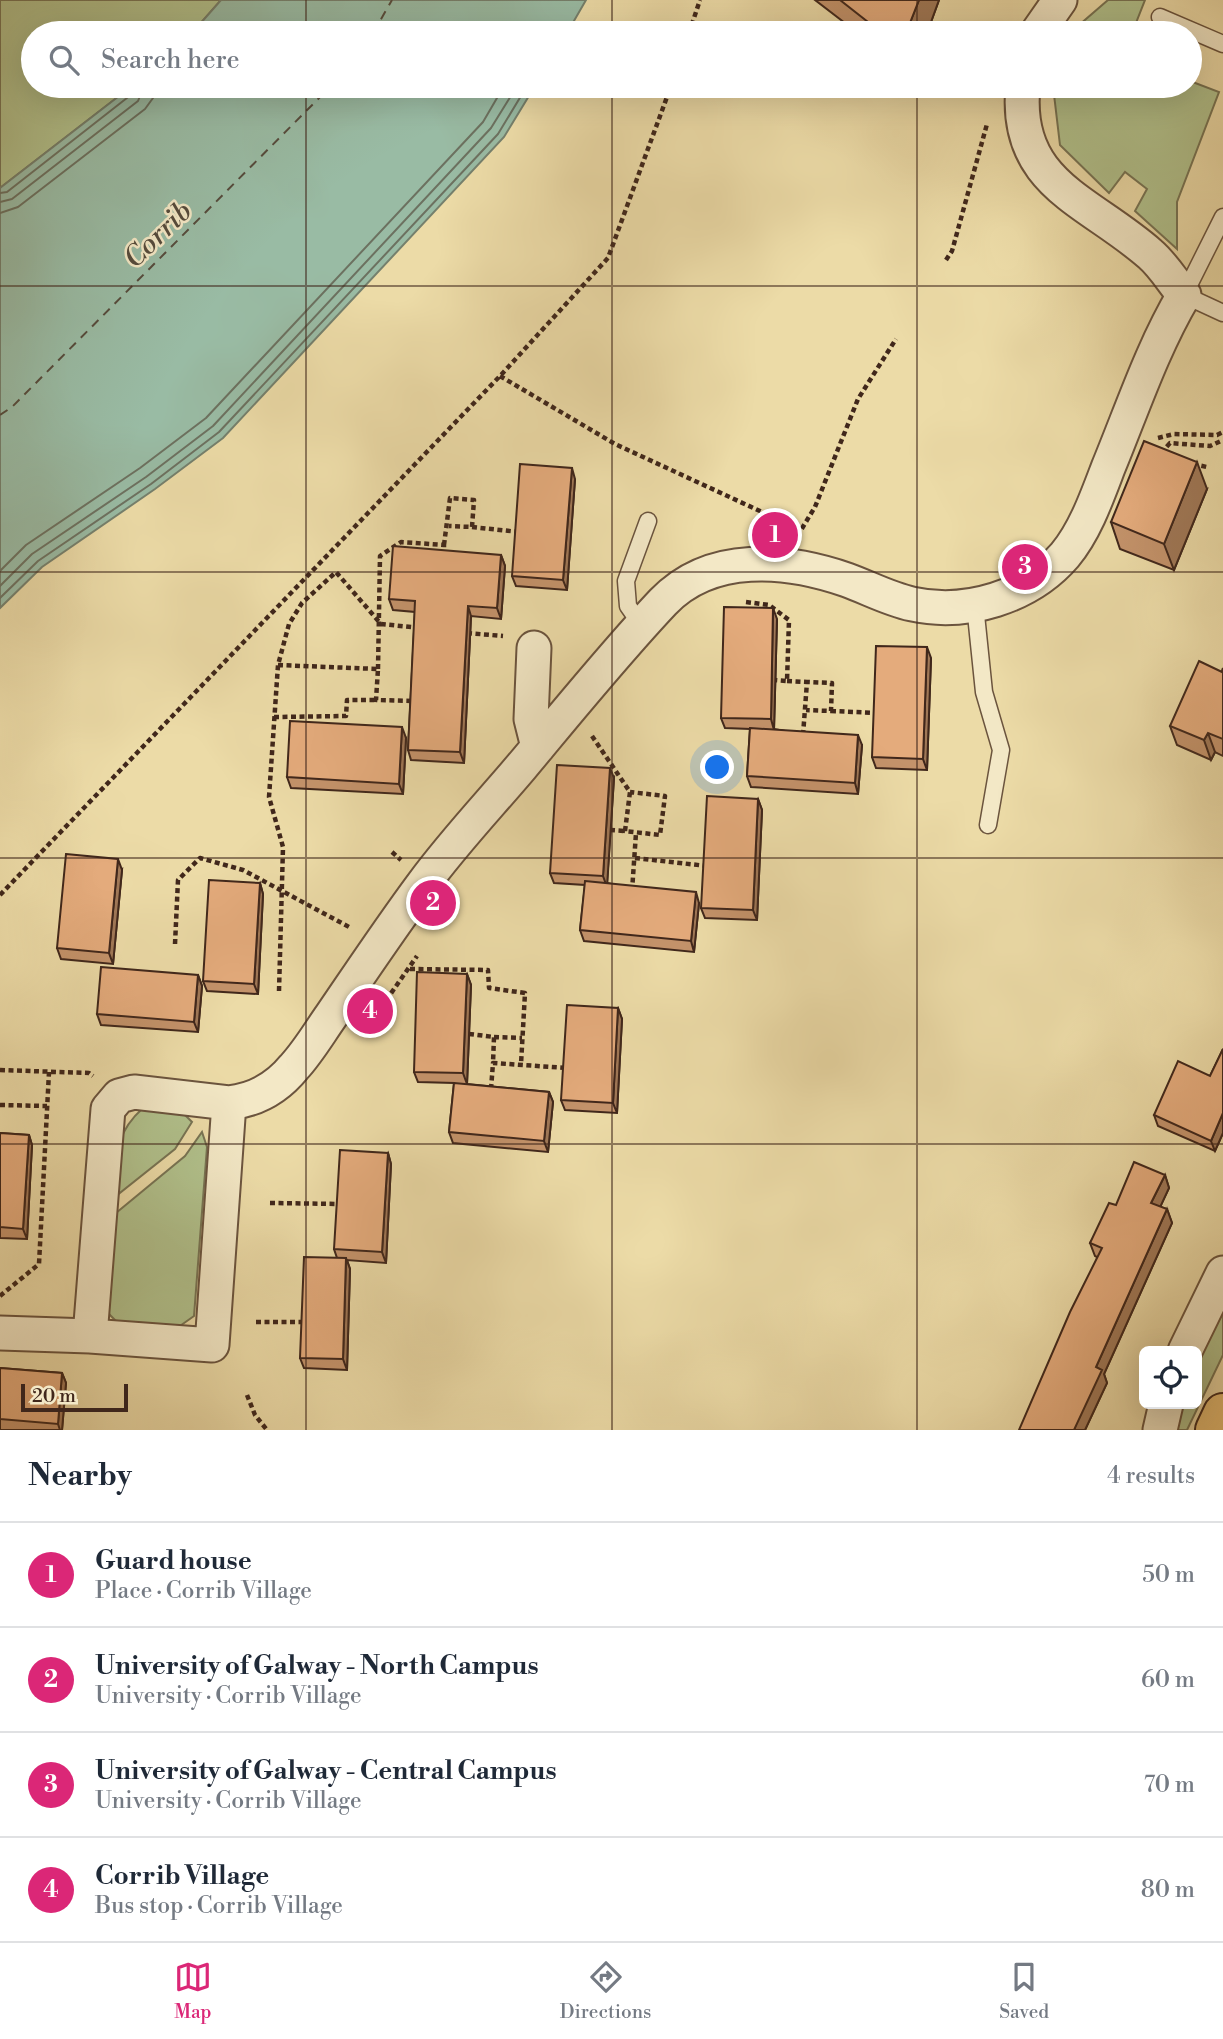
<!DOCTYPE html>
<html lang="en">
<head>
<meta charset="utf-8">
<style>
	:root { --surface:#fff; --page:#f6f6f7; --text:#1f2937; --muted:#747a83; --line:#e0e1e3; --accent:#db2777 }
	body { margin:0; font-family:"Libre Bodoni",serif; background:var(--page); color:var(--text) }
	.controls { position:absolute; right:21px; bottom:21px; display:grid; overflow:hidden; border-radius:10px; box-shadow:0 7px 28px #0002 }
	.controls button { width:63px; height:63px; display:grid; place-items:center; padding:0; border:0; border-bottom:2px solid var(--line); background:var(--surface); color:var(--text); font:35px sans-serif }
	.scale { position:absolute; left:21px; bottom:18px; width:107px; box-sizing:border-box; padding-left:7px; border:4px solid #40271b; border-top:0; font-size:19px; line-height:24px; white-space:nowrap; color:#40271b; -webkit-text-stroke:5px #f3e8c6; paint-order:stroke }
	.you { position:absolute; left:718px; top:768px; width:24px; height:24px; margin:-18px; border:5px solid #fff; border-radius:50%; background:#1a73e8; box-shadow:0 0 0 10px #1a73e833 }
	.badge { display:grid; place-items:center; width:46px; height:46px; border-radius:50%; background:var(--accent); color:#fff; font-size:23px; font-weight:700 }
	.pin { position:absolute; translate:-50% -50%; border:4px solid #fff; box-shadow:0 2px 7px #0006 }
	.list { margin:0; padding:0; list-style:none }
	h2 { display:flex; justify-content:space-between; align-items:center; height:91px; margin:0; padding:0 28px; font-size:30px }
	h2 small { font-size:23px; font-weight:400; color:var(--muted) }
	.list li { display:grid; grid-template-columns:46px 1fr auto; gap:21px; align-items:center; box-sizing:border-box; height:105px; padding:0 28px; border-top:2px solid var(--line) }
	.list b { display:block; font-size:26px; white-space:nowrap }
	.list p { margin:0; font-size:23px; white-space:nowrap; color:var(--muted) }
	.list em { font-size:23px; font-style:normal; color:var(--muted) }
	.icon { flex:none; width:38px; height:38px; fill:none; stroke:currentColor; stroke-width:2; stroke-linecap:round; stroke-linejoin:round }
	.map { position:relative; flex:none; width:1223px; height:1430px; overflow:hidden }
	.search { position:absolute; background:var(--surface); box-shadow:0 7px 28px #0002; left:21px; right:21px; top:21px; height:77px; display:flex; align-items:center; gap:18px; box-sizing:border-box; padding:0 24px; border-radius:38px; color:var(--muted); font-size:26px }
	.sheet { height:511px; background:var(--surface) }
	nav { display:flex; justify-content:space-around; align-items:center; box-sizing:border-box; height:98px; border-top:2px solid var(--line); background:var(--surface); font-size:19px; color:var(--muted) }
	nav a { display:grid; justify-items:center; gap:4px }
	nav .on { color:var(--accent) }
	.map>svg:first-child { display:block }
	.green { fill:#b1c18c; stroke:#787454; stroke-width:2 }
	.water { fill:#99bba4; stroke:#75806d; stroke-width:2 }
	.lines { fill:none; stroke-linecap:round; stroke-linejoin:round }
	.shore { stroke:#6c7160; stroke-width:2 }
	.ferry { stroke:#564c3d; stroke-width:2; stroke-dasharray:9 7; stroke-linecap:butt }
	.service-casing { stroke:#6b543e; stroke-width:19 }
	.minor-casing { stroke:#6b543e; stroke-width:37 }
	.primary-casing { stroke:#40271b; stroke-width:42 }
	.path { stroke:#40271b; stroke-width:4.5; stroke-dasharray:5 3.5; stroke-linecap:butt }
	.service { stroke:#f3e8c6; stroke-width:16 }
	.minor { stroke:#f3e8c6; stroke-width:33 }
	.primary { stroke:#e6be74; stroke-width:38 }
	.wall { fill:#c4936b; stroke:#40271b; stroke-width:2 }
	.shaded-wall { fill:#a07857; stroke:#40271b; stroke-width:2 }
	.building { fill:#e4ab7c; stroke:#40271b; stroke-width:2 }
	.grid { fill:none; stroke:#40271b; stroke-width:2; stroke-opacity:0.55 }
	.labels { text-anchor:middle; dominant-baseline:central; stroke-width:5; stroke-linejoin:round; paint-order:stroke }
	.water-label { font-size:28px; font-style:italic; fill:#564c3d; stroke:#f3e8c6 }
</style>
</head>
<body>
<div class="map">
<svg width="1223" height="1430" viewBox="0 0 1223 1430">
	<rect width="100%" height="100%" fill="#ecdba7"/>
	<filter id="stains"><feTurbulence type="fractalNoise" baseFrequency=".00286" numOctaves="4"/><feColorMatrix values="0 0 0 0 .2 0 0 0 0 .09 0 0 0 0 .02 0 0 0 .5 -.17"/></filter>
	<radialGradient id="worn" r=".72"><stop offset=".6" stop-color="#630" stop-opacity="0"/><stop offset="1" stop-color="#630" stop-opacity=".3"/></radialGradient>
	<path class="green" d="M0 0H221L192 33H33V86H132L0 188Z
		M1108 0H1145L1132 33H1074L1078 26Z
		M1190 81 1219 92 1177 202V249L1135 211 1147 189 1125 172 1109 193 1060 145 1053 86H1190Z
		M143 1108 184 1114 192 1122 175 1149 116 1196C118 1157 112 1136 143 1108Z
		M202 1132 207 1147 194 1316 177 1328 118 1323 108 1313 116 1213 185 1156Z
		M1223 1299V1355L1187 1430H1175L1183 1404H1197V1358Z"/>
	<path class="water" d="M221 0H586L567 33H192Z
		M132 86H535L504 137 223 438 155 489 42 567 0 608V188Z"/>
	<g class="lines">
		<path class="shore" d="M0 193 7 192 132 94 135 86
			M0 202 12 199 138 101 144 86
			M0 213 18 207 145 109 153 98 155 86
			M0 571 26 545 140 468 206 418 483 122 504 86
			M0 586 32 554 146 477 213 426 491 128 517 86
			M0 598 38 561 151 484 219 432 498 134 527 86"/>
		<path class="ferry" d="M373 33 392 0
			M0 415 12 407 331 86"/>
		<g class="service-casing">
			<path id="service" d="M1160 17 1223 44
				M1223 217 1184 295 1223 313
				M975 605 984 692 1001 750 988 825
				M642 626 628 606 626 581 648 521"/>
		</g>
		<g class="minor-casing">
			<path id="minor" d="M1037 33 1060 0
				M534 648 531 719 538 747
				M134 1092 229 1103 212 1345 90 1336 108 1109 119 1096Z
				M229 1103C255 1100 277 1088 294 1067 308 1052 319 1033 331 1016 361 972 391 927 423 884 453 843 489 805 522 766 568 711 614 654 663 602 711 552 786 559 847 580 869 588 889 599 912 604 966 616 1029 597 1065 555 1085 531 1097 497 1108 468 1132 410 1152 349 1184 295 1173 282 1163 265 1150 254 1089 200 1013 184 1023 86
				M0 1333 90 1336
				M1185 1351 1223 1273
				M1160 1430 1166 1404"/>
		</g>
		<g class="primary-casing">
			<path id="primary" d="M1215 1430 1223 1413"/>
		</g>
		<path class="path" d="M689 33 700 0
			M946 260 952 251 987 124
			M500 376 615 444 801 530 815 507 858 399 896 339
			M1158 438 1174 434 1217 435 1223 432
			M1161 453 1170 443 1210 446 1223 440
			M1193 464 1207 467
			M472 527 519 532
			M444 545 450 498 474 500 472 527 449 526
			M746 602 769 605 789 620 787 681 775 680
			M467 633 503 636
			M278 665 378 669 376 700 415 701
			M378 669 380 556 401 542 444 545V554
			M787 681 807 682
			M831 711 878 713
			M274 717 346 716 347 700H376
			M803 735 807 682 832 683 831 711 806 710
			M592 736 630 792 625 831 660 835 665 796 630 792
			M610 830 625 831
			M392 852 401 860
			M635 858 707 866
			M632 891 636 833
			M0 895 500 376 608 258 671 86
			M175 944 178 880 200 858 243 870 351 928
			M410 969 488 970 489 988 525 993 521 1064
			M279 991 283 847 269 797 278 665 289 624 302 603 336 572 381 624 420 628
			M469 1034 494 1037 493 1063
			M362 1035 417 956
			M494 1037 522 1038
			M0 1070 89 1073 93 1076
			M491 1089 493 1063 567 1068
			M0 1105 47 1106
			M270 1203 341 1204
			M0 1296 39 1264 49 1072
			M256 1322H305
			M247 1395 255 1415 267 1430"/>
		<use href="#service" class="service"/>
		<use href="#minor" class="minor"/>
		<use href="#primary" class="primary"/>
	</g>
	<path class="wall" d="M815 0H939L927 33H858Z
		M575 479 567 590 516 586 512 576Z
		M1207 489 1174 570 1120 549 1111 522Z
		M501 555 505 566 501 619 471 616 464 763 411 760 408 750 415 612 393 610 389 599Z
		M777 619 774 729 862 745 858 794 751 787 747 776 750 729 725 728 721 718Z
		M931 658 927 770 876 768 872 757Z
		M1223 668V756L1215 752 1211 760 1177 745 1170 726 1222 672Z
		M406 738 403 794 291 788 287 777Z
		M614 778 607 883 699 903 694 952 584 941 580 930 585 885 554 883 550 873Z
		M758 799 762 810 757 920 705 918 701 908Z
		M122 870 113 964 61 959 57 948Z
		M260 883 263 894 258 994 207 991 203 981Z
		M467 974 471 985 467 1084 549 1092 553 1102 548 1152 453 1143 449 1132 454 1083 418 1082 414 1072Z
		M198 975 202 986 198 1032 101 1025 97 1014Z
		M618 1008 622 1019 617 1113 565 1110 561 1100Z
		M1223 1049V1133L1215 1151 1158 1126 1154 1115 1210 1076Z
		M0 1133 29 1135 32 1145 27 1239 0 1238Z
		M388 1153 391 1164 386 1263 347 1260 350 1269 347 1370 304 1368 300 1358 337 1258 334 1249Z
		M1165 1175 1169 1188 1160 1207 1167 1209 1172 1223 1104 1374 1107 1383 1085 1430 1097 1257 1095 1256 1090 1243 1116 1205Z
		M0 1368 62 1373 66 1383 62 1430H0Z"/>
	<path class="shaded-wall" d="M919 0H939L927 33H906Z
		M1197 462 1207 489 1174 570 1164 544Z
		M572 468 575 479 567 590 563 580Z
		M501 555 505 566 501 619 497 608Z
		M468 606 471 616 464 763 460 752Z
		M773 608 777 619 774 730 771 719Z
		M927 647 931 658 927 770 923 759Z
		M402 727 406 738 403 794 399 784Z
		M1208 733 1215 752 1211 760 1204 740Z
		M858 735 862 745 858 794 855 783Z
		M610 768 614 778 607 887 603 876Z
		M758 799 762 810 757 920 753 910Z
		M118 859 122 870 113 964 109 953Z
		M260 883 263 894 258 994 254 984Z
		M696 892 699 903 694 952 691 941Z
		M467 974 471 985 467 1084 463 1073Z
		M198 975 202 986 198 1032 194 1022Z
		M618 1008 622 1019 617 1113 613 1103Z
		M549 1092 553 1102 548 1152 544 1141Z
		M1223 1113V1133L1215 1151 1211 1141Z
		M29 1135 32 1145 27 1239 23 1229Z
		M388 1153 391 1164 386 1263 382 1252Z
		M1165 1175 1169 1188 1156 1216 1151 1203Z
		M1167 1209 1172 1223 1104 1374 1107 1383 1085 1430H1074L1096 1367Z
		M346 1258 350 1269 347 1370 343 1359Z
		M62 1373 66 1383 62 1430H60L58 1424Z"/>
	<path class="building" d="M840 0H919L906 33H882Z
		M1144 441 1197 462 1164 544 1111 522Z
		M520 464 572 468 563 580 512 576Z
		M393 546 501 555 497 608 468 606 460 752 408 750 415 601 389 599Z
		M724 607 773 608 771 719 721 718Z
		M876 646 927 647 923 759 872 757Z
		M1199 661 1222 672 1223 668V739L1208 733 1204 740 1170 726Z
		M290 721 402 727 399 784 287 777Z
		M750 728 858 735 855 783 747 776Z
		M557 765 610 768 603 876 550 873Z
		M707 796 758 799 753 910 701 908Z
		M66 854 118 859 109 953 57 948Z
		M209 880 260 883 254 984 203 981Z
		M585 881 696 892 691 941 580 930Z
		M101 967 198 975 194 1022 97 1014Z
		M417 972 467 974 463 1073 414 1072Z
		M567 1005 618 1008 613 1103 561 1100Z
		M1223 1049V1113L1211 1141 1154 1115 1178 1061 1210 1076Z
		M454 1083 549 1092 544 1141 449 1132Z
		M0 1133 29 1135 23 1229 0 1227Z
		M340 1150 388 1153 382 1252 334 1249Z
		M1134 1162 1165 1175 1151 1203 1167 1209 1096 1367 1102 1370 1074 1430H1019L1070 1312 1102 1248 1090 1243 1109 1203 1116 1205Z
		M304 1257 346 1258 343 1359 300 1358Z
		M0 1368 62 1373 58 1424 0 1419Z"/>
	<path class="grid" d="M306 0V33M612 0V33M917 0V33M306 86V1430M612 86V1430M917 86V1430M0 286H1223M0 572H1223M0 858H1223M0 1144H1223"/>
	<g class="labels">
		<g class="water-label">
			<text transform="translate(158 235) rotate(-44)">Corrib</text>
		</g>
	</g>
	<rect width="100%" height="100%" filter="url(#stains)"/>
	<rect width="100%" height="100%" fill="url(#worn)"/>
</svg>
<div class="controls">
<button><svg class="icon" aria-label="locate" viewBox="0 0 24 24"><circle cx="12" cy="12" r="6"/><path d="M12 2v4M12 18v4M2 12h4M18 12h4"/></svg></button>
</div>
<div class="scale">20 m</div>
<div class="you"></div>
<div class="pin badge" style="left:775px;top:535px">1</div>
<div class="pin badge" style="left:433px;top:903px">2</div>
<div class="pin badge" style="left:1025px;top:567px">3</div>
<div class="pin badge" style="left:370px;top:1011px">4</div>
<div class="search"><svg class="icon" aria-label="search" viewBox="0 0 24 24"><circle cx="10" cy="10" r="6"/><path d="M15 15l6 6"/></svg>Search here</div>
</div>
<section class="sheet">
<h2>Nearby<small>4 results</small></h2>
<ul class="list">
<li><span class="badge">1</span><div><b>Guard house</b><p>Place · Corrib Village</p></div><em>50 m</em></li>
<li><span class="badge">2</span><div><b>University of Galway - North Campus</b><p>University · Corrib Village</p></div><em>60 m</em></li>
<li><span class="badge">3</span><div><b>University of Galway - Central Campus</b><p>University · Corrib Village</p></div><em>70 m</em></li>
<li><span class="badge">4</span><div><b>Corrib Village</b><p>Bus stop · Corrib Village</p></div><em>80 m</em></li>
</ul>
</section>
<nav>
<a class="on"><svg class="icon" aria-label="map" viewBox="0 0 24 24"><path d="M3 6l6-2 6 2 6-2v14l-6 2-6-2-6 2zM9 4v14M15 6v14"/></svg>Map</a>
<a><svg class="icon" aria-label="directions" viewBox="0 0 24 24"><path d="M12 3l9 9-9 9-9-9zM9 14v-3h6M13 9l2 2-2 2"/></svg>Directions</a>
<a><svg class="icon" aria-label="saved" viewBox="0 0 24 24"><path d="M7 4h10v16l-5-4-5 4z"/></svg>Saved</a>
</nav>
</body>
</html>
